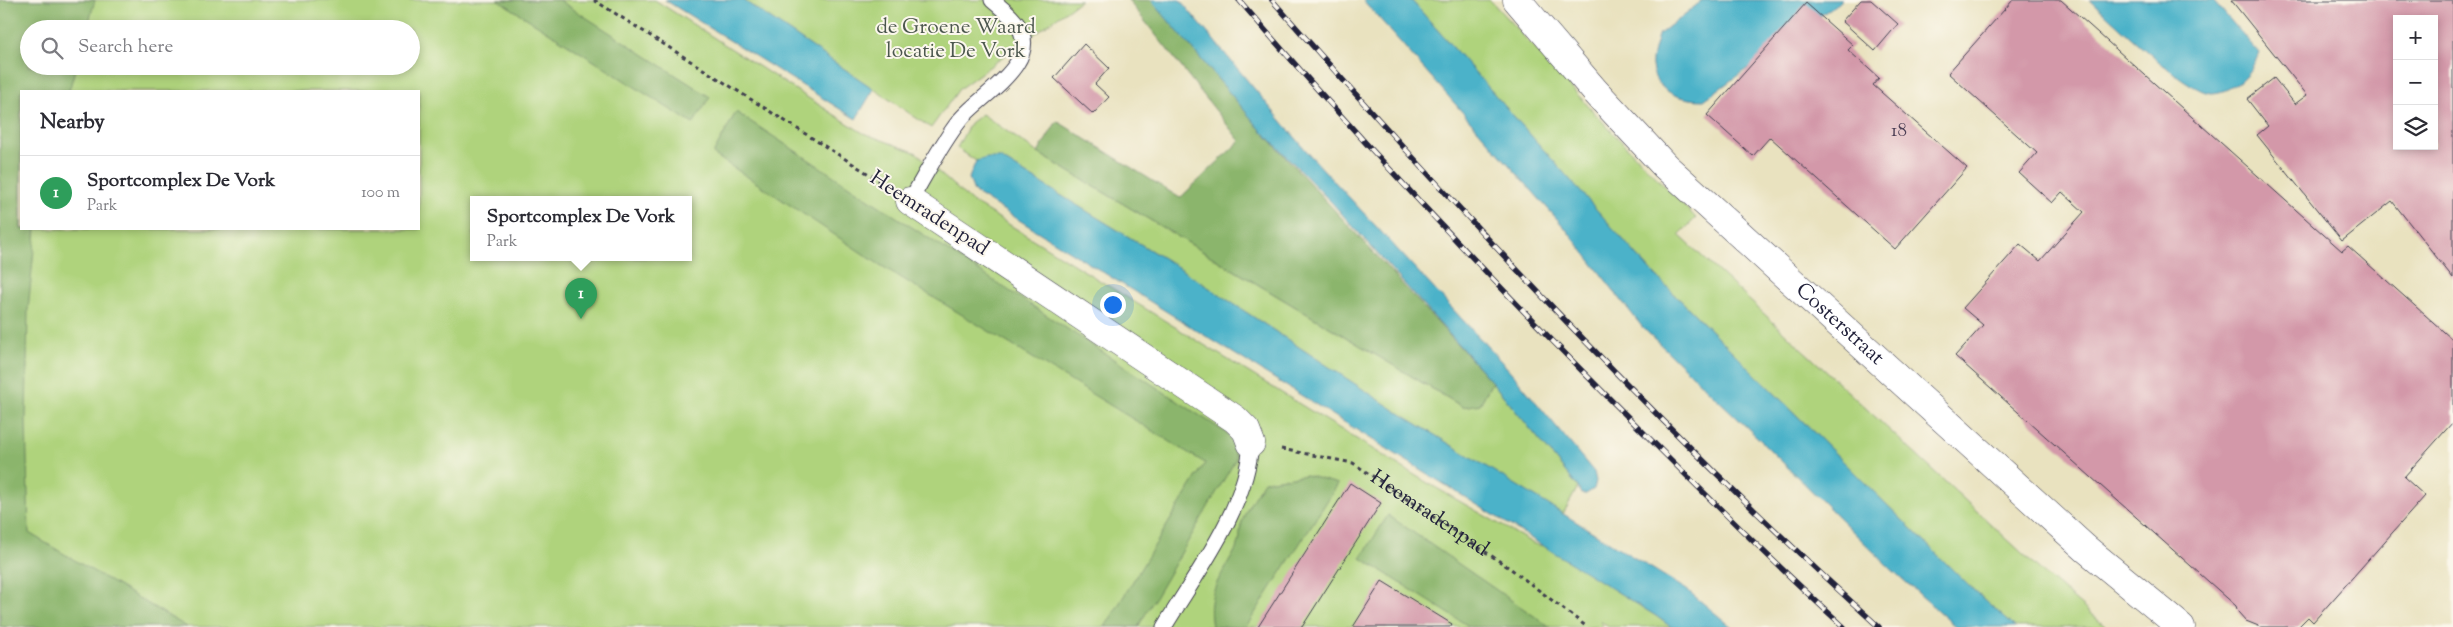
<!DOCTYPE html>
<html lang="en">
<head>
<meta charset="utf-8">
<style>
	:root { --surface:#fff; --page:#f2f2f3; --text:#2b2b33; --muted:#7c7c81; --line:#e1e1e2; --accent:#0f766e }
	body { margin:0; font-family:"Sorts Mill Goudy",serif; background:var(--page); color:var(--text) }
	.controls { position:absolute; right:15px; top:15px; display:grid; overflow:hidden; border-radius:0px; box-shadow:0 2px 8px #0003 }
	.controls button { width:45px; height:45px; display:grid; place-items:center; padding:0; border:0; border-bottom:1px solid var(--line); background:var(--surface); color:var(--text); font:25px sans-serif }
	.you { position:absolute; left:1112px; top:304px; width:18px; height:18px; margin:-12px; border:4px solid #fff; border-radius:50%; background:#1a73e8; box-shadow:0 0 0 8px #1a73e833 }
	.badge { display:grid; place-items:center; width:32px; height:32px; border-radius:50%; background:var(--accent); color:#fff; font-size:16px; font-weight:700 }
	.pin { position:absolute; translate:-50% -41px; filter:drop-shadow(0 1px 2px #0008) }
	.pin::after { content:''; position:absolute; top:26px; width:18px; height:15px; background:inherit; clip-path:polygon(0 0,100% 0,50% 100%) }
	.popup { position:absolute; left:470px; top:196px; width:222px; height:65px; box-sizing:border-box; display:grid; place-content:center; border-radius:0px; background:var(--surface); filter:drop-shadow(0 1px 4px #0005); font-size:16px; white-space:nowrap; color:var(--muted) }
	.popup b { font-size:19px; color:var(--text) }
	.popup::after { content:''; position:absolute; left:50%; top:100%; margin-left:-10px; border:10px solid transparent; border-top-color:var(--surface) }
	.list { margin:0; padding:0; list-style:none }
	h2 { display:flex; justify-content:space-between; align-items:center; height:65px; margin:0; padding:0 20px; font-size:21px }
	h2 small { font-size:16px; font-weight:400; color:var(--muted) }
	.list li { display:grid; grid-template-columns:32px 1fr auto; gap:15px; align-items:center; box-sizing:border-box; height:75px; padding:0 20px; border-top:1px solid var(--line) }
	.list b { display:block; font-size:19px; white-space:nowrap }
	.list p { margin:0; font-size:16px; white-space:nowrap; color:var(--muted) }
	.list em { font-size:16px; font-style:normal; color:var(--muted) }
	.icon { flex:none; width:28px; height:28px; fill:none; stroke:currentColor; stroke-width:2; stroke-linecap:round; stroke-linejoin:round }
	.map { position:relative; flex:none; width:2453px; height:627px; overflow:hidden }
	.search { position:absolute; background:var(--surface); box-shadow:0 2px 8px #0003; left:20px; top:20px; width:400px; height:55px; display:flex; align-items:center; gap:12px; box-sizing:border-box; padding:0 18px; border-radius:28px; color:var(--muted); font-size:19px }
	.panel { position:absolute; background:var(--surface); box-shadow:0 2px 8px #0003; left:20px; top:90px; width:400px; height:140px; border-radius:0px }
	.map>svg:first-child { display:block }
	.green { fill:#afd37c; stroke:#687a5c; fill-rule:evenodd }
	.forest { fill:#8bb56c; stroke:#566c54 }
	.water { fill:#4bb2c9; stroke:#366a82 }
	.building { fill:#d398a9; fill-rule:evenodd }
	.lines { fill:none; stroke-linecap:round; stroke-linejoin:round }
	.service-casing { stroke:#403f4f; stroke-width:17 }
	.minor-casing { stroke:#403f4f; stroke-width:29 }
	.path { stroke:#403f4f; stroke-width:3; stroke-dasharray:4 4; stroke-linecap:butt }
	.service { stroke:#fff; stroke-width:15 }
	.minor { stroke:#fff; stroke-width:28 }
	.rail-casing { stroke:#22223b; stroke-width:5.5 }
	.rail { stroke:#fbf7ec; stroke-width:4; stroke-dasharray:11; stroke-linecap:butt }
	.labels { text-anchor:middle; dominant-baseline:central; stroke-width:4; stroke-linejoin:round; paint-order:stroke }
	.number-label { font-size:19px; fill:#4e4056 }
	.park-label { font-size:21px; fill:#4c574e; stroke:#fbf7ec }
	.street-label { font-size:21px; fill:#22223b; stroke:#fbf7ec }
</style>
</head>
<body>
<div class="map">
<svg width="2453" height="627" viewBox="0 0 2453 627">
	<rect width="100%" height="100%" fill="#fbf7ec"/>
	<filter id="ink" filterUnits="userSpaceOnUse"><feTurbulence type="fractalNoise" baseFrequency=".02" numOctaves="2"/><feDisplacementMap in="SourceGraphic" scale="10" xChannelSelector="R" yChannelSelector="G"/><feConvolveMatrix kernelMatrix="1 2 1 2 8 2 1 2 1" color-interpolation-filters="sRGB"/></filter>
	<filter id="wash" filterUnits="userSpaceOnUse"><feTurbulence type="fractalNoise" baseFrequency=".0096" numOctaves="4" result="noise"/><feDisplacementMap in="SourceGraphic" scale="20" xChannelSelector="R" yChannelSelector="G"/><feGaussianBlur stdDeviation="1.12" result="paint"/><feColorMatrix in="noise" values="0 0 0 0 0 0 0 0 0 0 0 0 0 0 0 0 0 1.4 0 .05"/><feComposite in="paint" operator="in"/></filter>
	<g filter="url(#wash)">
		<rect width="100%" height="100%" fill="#e9e2bf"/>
		<path class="green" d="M0 0H655L863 133 917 153 971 201 1426 482 1534 544 1547 547 1656 616 1671 627H1608L1600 621 1603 627H0ZM29 29H411V66H29ZM21 91H419V229H21ZM474 200H688V258H474Z
			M743 0H1081L959 89 931 128Z
			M1411 0H1490L1614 134 1696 218 1679 235 2049 578 2106 627H2015L1969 586 1650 270Z
			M982 114 1038 153 1463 407 1480 404 1492 382 1578 487 1563 514 1399 413 1173 264 1000 158 976 161 957 148 970 123Z"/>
		<path class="forest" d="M0 0H95L87 29H29V66H76L69 91H21V229H36L28 310 26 421 29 533 187 627H0Z
			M498 0H559L710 97 693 124Z
			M1128 0H1151L1261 130 1492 382 1480 404 1463 407 1038 153 1057 121 1180 198 1240 141Z
			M736 112 1231 436 1236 459 1138 627H1105L1205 463 877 263 713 154Z
			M1306 475 1338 484 1246 627H1212C1205 588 1223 577 1238 545 1241 539 1239 532 1241 526 1245 509 1255 496 1264 481Z
			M1388 515 1550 627H1470L1361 558Z"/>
		<path class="water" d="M665 0H743L874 89 856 119Z
			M1151 0H1180L1310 155 1511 372 1594 472 1596 481 1594 489 1586 494H1581L1578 487 1492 382 1332 203 1261 130Z
			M1363 0H1411L1650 270 1969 586 2015 627H1956L1889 567 1756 436 1643 328 1565 228Z
			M1703 0H1842L1704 100C1682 100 1655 93 1652 66 1651 57 1656 44 1658 35Z
			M2090 0H2213L2259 53C2252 72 2234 92 2212 93 2188 94 2111 19 2090 0Z
			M987 158H1000L1173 264 1399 413 1687 590 1732 627H1671L1656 616 974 192 969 178 976 161Z"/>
		<g id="blocks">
			<path class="building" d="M1861 0H1871L1898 24 1875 51 1842 21Z
				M2013 0H2061L2342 251 2348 246 2453 340V422L2404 477 2425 496 2313 622 2308 617 2298 627H2261L2246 621 2238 612 2236 606 1955 356 1983 325 1963 308 2020 244 2040 261 2084 212 2062 192 2052 203 2019 173 2037 153 1948 73Z
				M2231 0H2453V278L2392 201 2342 241 2257 135 2268 126 2247 99 2274 78 2295 104 2307 95ZM2397 19H2434V146H2397Z
				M1806 3 1853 45 1848 50 1879 78 1873 85 1967 168 1895 249 1770 137 1753 156 1707 115Z
				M1084 44 1109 68 1095 84 1109 97 1093 114 1054 78Z
				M1350 483 1381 503 1302 627H1258Z
				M1382 581 1452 624 1450 627H1353Z"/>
		</g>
	</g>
	<g filter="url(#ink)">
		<use href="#blocks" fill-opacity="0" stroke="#403f4f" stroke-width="1"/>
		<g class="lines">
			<g class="service-casing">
				<path id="service" d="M910 201C926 174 941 144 960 120 980 95 1044 62 1017 24 1011 15 1000 7 992 0
					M1164 627C1197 572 1247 508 1251 443"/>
			</g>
			<g class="minor-casing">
				<g id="minor">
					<path id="s2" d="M1517 0 1595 91 1665 166 2085 548 2181 627"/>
					<path d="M910 201 1235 419 1246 430 1251 443"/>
				</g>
			</g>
			<g class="path">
				<path d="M594 0 883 183"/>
				<path id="s1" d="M1281 449 1353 463 1511 569 1587 627"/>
			</g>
			<use href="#service" class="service"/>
			<use href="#minor" class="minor"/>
			<g class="rail-casing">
				<path id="rail" d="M1239 0C1369 151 1505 295 1646 435 1711 500 1776 565 1844 627
					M1272 0C1464 218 1663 431 1879 627"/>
			</g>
			<use href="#rail" class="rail"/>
		</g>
	</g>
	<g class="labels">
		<g class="number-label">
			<text x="1899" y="131">18</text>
		</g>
		<g class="park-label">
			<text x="956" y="28">de Groene Waard<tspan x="956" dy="24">locatie De Vork</tspan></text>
		</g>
		<g class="street-label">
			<text transform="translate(929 214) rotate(33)">Heemradenpad</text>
			<text stroke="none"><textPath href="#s2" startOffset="458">Costerstraat</textPath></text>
			<text stroke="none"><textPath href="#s1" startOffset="165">Heemradenpad</textPath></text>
		</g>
	</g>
</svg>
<div class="controls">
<button>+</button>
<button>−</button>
<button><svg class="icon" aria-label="layers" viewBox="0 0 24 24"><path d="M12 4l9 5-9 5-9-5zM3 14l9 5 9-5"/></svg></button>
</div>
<div class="you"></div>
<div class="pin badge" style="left:581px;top:319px;background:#2e9e5b">1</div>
<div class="popup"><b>Sportcomplex De Vork</b>Park</div>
<div class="search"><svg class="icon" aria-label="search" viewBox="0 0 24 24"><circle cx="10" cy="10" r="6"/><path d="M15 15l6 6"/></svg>Search here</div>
<section class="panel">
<h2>Nearby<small></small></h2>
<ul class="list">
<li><span class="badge" style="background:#2e9e5b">1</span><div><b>Sportcomplex De Vork</b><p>Park</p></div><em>100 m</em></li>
</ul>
</section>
</div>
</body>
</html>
